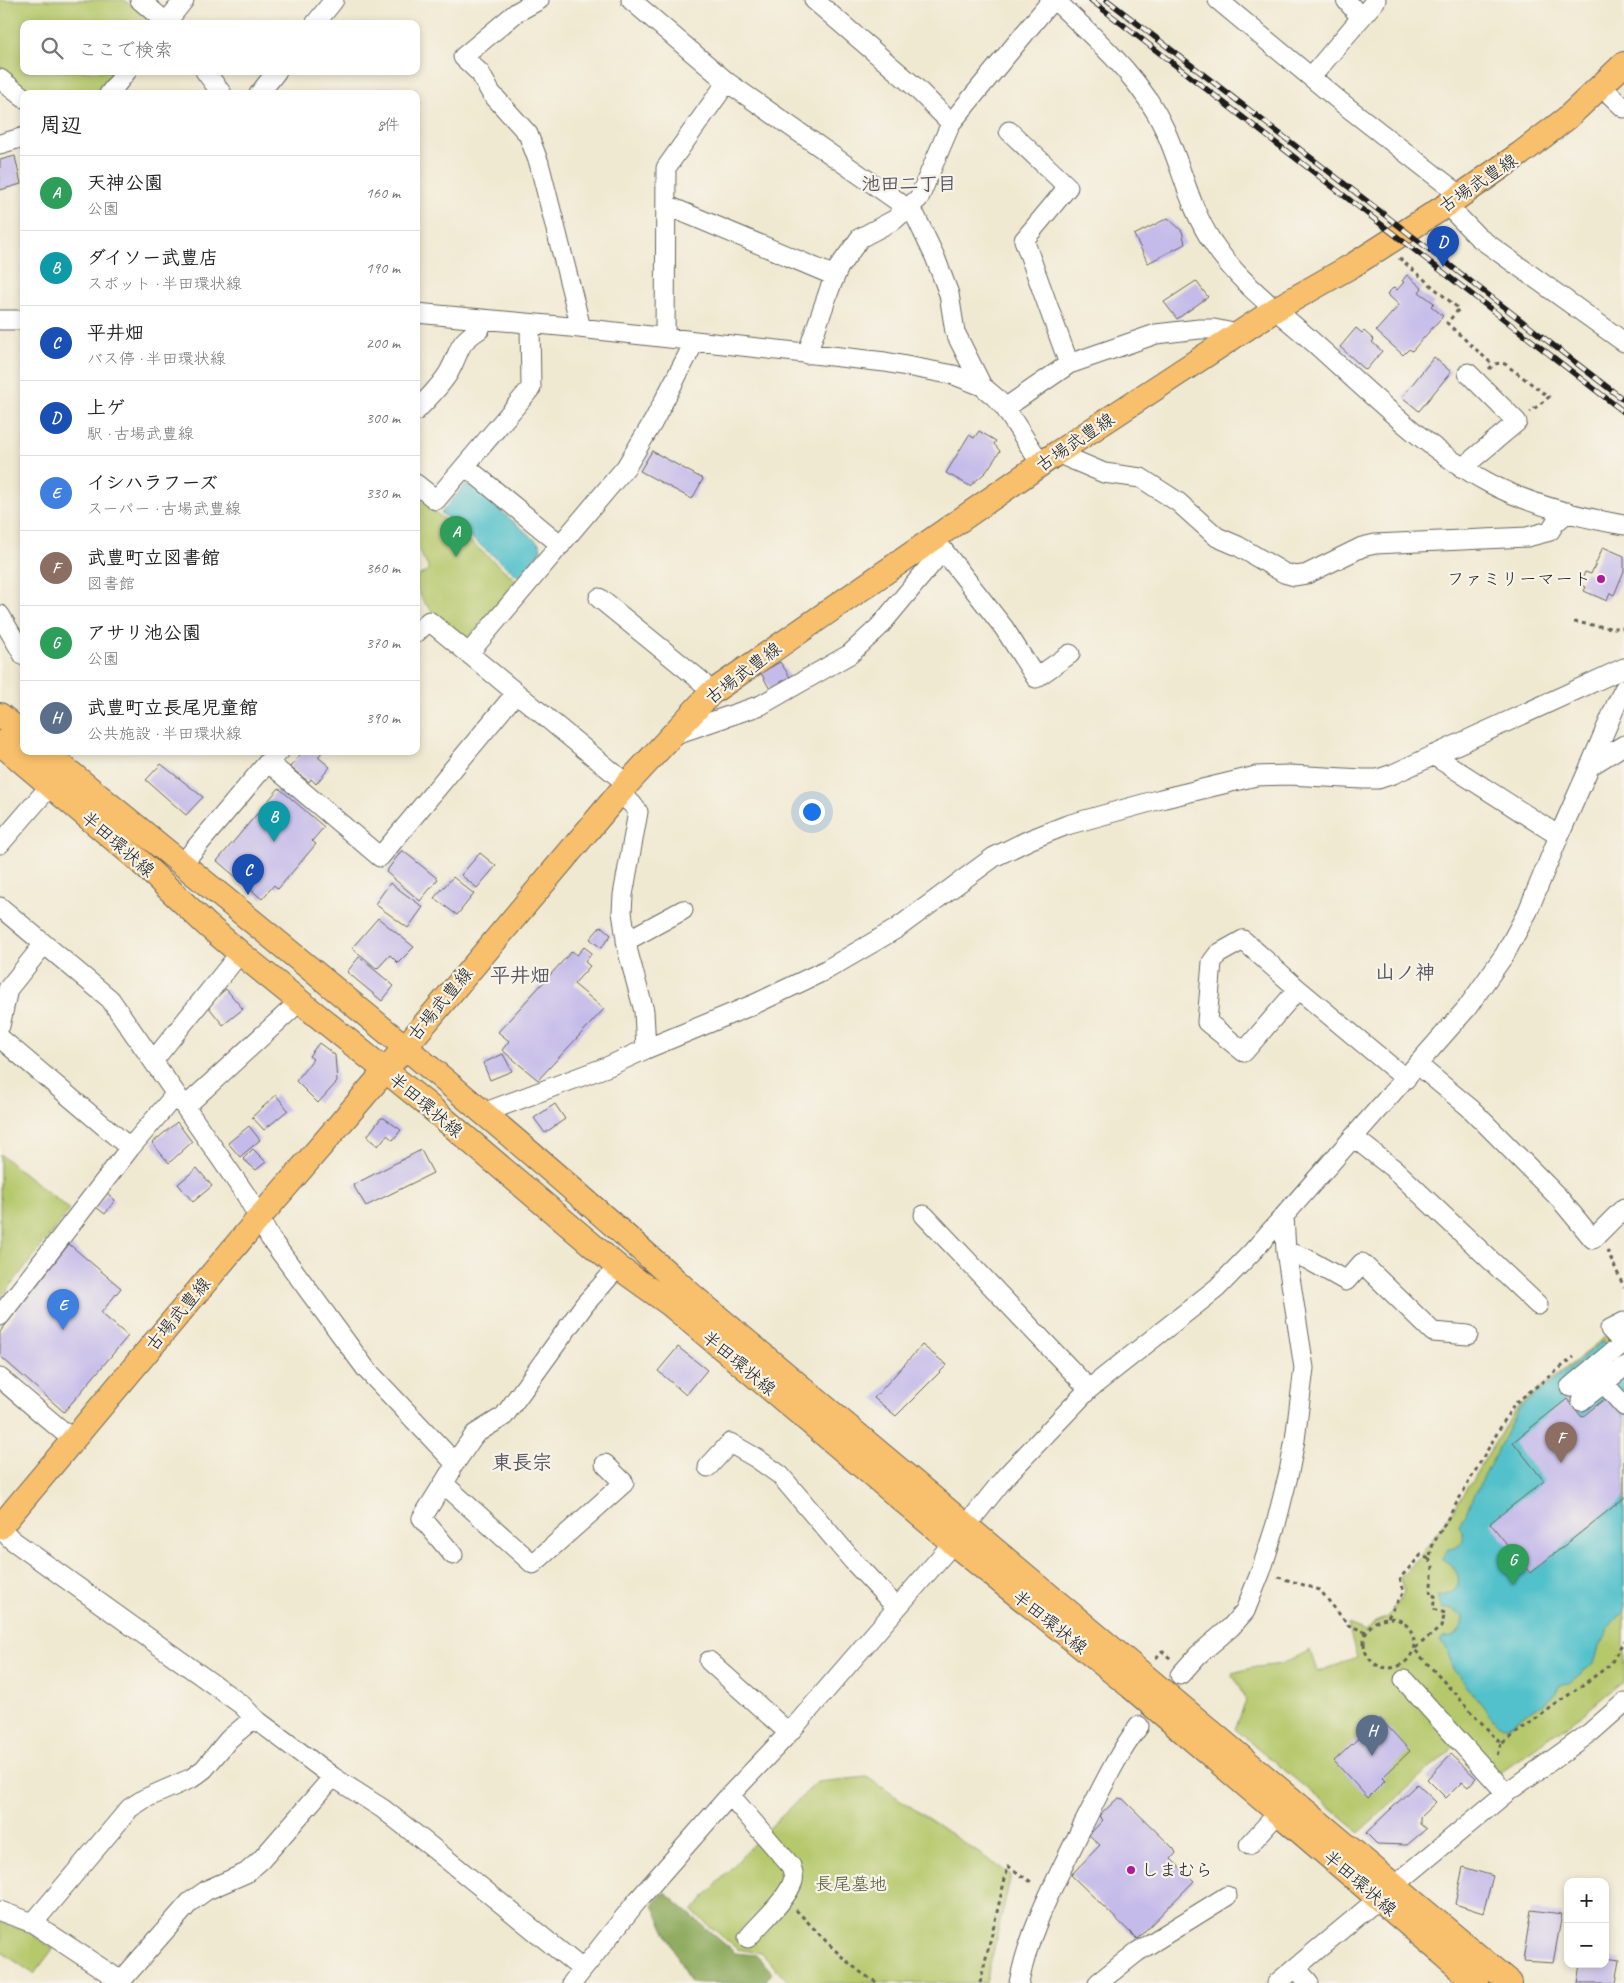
<!DOCTYPE html>
<html lang="ja">
<head>
<meta charset="utf-8">
<style>
	:root { --surface:#fff; --page:#f6f6f6; --text:#222; --muted:#767676; --line:#e0e0e0; --accent:#0b8043 }
	body { margin:0; font-family:Caveat,"Klee One",sans-serif; background:var(--page); color:var(--text) }
	.controls { position:absolute; right:15px; bottom:15px; display:grid; overflow:hidden; border-radius:10px; box-shadow:0 2px 8px #0003 }
	.controls button { width:45px; height:45px; display:grid; place-items:center; padding:0; border:0; border-bottom:1px solid var(--line); background:var(--surface); color:var(--text); font:25px sans-serif }
	.you { position:absolute; left:811px; top:811px; width:18px; height:18px; margin:-12px; border:4px solid #fff; border-radius:50%; background:#1a73e8; box-shadow:0 0 0 8px #1a73e833 }
	.badge { display:grid; place-items:center; width:32px; height:32px; border-radius:50%; background:var(--accent); color:#fff; font-size:16px; font-weight:700 }
	.pin { position:absolute; translate:-50% -41px; filter:drop-shadow(0 1px 2px #0008) }
	.pin::after { content:''; position:absolute; top:26px; width:18px; height:15px; background:inherit; clip-path:polygon(0 0,100% 0,50% 100%) }
	.list { margin:0; padding:0; list-style:none }
	h2 { display:flex; justify-content:space-between; align-items:center; height:65px; margin:0; padding:0 20px; font-size:21px }
	h2 small { font-size:16px; font-weight:400; color:var(--muted) }
	.list li { display:grid; grid-template-columns:32px 1fr auto; gap:15px; align-items:center; box-sizing:border-box; height:75px; padding:0 20px; border-top:1px solid var(--line) }
	.list b { display:block; font-size:19px; white-space:nowrap }
	.list p { margin:0; font-size:16px; white-space:nowrap; color:var(--muted) }
	.list em { font-size:16px; font-style:normal; color:var(--muted) }
	.icon { flex:none; width:28px; height:28px; fill:none; stroke:currentColor; stroke-width:2; stroke-linecap:round; stroke-linejoin:round }
	.map { position:relative; flex:none; width:1624px; height:1983px; overflow:hidden }
	.search { position:absolute; background:var(--surface); box-shadow:0 2px 8px #0003; left:20px; top:20px; width:400px; height:55px; display:flex; align-items:center; gap:12px; box-sizing:border-box; padding:0 18px; border-radius:10px; color:var(--muted); font-size:19px }
	.panel { position:absolute; background:var(--surface); box-shadow:0 2px 8px #0003; left:20px; top:90px; width:400px; height:665px; border-radius:10px }
	.map>svg:first-child { display:block }
	.green { fill:#b6c86c; stroke:#697244 }
	.forest { fill:#90ac60; stroke:#56643e }
	.water { fill:#53c1cb; stroke:#386e74 }
	.building { fill:#c5bbea }
	.lines { fill:none; stroke-linecap:round; stroke-linejoin:round }
	.minor-casing { stroke:#66645c; stroke-width:21 }
	.major-casing { stroke:#66645c; stroke-width:26 }
	.path { stroke:#66645c; stroke-width:3; stroke-dasharray:4 4; stroke-linecap:butt }
	.minor { stroke:#fff; stroke-width:19 }
	.major { stroke:#f8bf6c; stroke-width:24 }
	.rail-casing { stroke:#1c1c1c; stroke-width:5.5 }
	.rail { stroke:#f7f3e8; stroke-width:4; stroke-dasharray:11; stroke-linecap:butt }
	.poi-dot { fill:#b5179e; stroke:#f7f3e8; stroke-width:2 }
	.labels { text-anchor:middle; dominant-baseline:central; stroke-width:4.5; stroke-linejoin:round; paint-order:stroke }
	.street-label { font-size:18px; fill:#1c1c1c; stroke:#f7f3e8 }
	.poi-label { font-size:18px; fill:#1c1c1c; stroke:#f7f3e8; text-anchor:end }
	.park-label { font-size:18px; fill:#525838; stroke:#f7f3e8 }
	.neighbourhood-label { font-size:19px; font-weight:bold; fill:#575464; stroke:#f7f3e8 }
	.quarter-label { font-size:20px; font-weight:bold; fill:#575464; stroke:#f7f3e8 }
</style>
</head>
<body>
<div class="map">
<svg width="1624" height="1983" viewBox="0 0 1624 1983">
	<rect width="100%" height="100%" fill="#f7f3e8"/>
	<filter id="ink" filterUnits="userSpaceOnUse"><feTurbulence type="fractalNoise" baseFrequency=".02" numOctaves="2"/><feDisplacementMap in="SourceGraphic" scale="10" xChannelSelector="R" yChannelSelector="G"/><feConvolveMatrix kernelMatrix="1 2 1 2 8 2 1 2 1" color-interpolation-filters="sRGB"/></filter>
	<filter id="wash" filterUnits="userSpaceOnUse"><feTurbulence type="fractalNoise" baseFrequency=".0096" numOctaves="4" result="noise"/><feDisplacementMap in="SourceGraphic" scale="20" xChannelSelector="R" yChannelSelector="G"/><feGaussianBlur stdDeviation="1.12" result="paint"/><feColorMatrix in="noise" values="0 0 0 0 0 0 0 0 0 0 0 0 0 0 0 0 0 1.4 0 .05"/><feComposite in="paint" operator="in"/></filter>
	<g filter="url(#wash)">
		<rect width="100%" height="100%" fill="#f0e9d2"/>
		<path class="green" d="M0 0H124L147 18 148 24H24V71H114L94 94H33L0 68Z
			M416 496 516 580 471 635 464 638C445 622 416 605 416 578L429 569 416 545Z
			M0 1154 70 1210 0 1299Z
			M1606 1336 1624 1352V1680L1582 1715 1500 1772 1465 1737 1359 1832 1235 1729 1246 1701 1232 1673 1256 1667 1283 1664 1310 1650 1317 1672 1357 1658 1348 1625 1366 1632 1375 1622 1388 1617 1404 1592 1400 1578 1421 1555 1457 1504 1517 1407Z
			M867 1777 1011 1875 986 1983H790L761 1953 737 1949 692 1911 758 1839 817 1782Z
			M0 1922 29 1932 53 1949 34 1974 0 1951Z"/>
		<path class="forest" d="M664 1892 735 1953 756 1955 772 1972 766 1980 768 1983H690L653 1905Z"/>
		<path class="water" d="M470 485 540 544 541 550 519 577 441 513 464 486Z
			M1603 1341 1624 1366V1611L1609 1628 1599 1647 1594 1663 1569 1683 1563 1684 1558 1688 1557 1694 1509 1725 1503 1726 1496 1722 1453 1669 1446 1646 1440 1642 1443 1638C1457 1638 1462 1631 1463 1617 1457 1610 1452 1608 1442 1609L1438 1596C1465 1595 1464 1570 1442 1559L1448 1549C1462 1548 1468 1538 1459 1526L1519 1408Z"/>
		<g id="blocks">
			<path class="building" d="M15 156 21 184 0 190V160Z
				M1168 218 1182 231 1185 244 1148 263 1134 235Z
				M1407 275 1422 288 1419 292 1434 303 1431 306 1443 316 1412 351 1409 349 1403 355 1376 331 1399 305 1387 294 1394 287 1397 290 1404 282 1402 281Z
				M1196 281 1208 297 1177 319 1164 302Z
				M1356 328 1362 333 1364 331 1374 340 1372 342 1382 351 1366 370 1340 347Z
				M1434 357 1451 372 1419 411 1402 397Z
				M979 431 996 441 994 444 1000 451 986 472 970 486 946 473 969 435 974 438Z
				M652 451 703 479 692 499 640 471Z
				M1603 547 1624 556V571L1614 595 1610 593 1607 601 1584 591 1586 587 1580 584 1585 572 1591 574Z
				M780 662 792 680 772 693 761 673Z
				M296 751H323L318 757 330 767 316 784 311 779 309 782 290 767 300 755Z
				M161 764 203 797 186 815 146 780Z
				M279 788 324 827 312 841 316 844 278 889 274 885 262 899 217 861Z
				M402 850 438 879 420 901 386 872Z
				M480 853 496 866 477 888 461 875Z
				M453 877 474 894 457 915 434 898Z
				M390 883 423 907 408 928 375 904Z
				M378 918 414 947 398 963 390 955 377 969 352 948Z
				M601 926 611 935 601 948 590 939Z
				M584 947 592 953 585 962 590 966 574 984 604 1009 538 1080 502 1050 509 1041 498 1032 572 951 577 955Z
				M359 957 394 986 382 1001 347 972Z
				M226 989 243 1009 223 1025 207 1005Z
				M319 1043 335 1055 337 1082 318 1103 296 1081 313 1059 309 1056Z
				M503 1054 512 1071 490 1080 483 1063Z
				M276 1095 288 1110 264 1130 252 1117Z
				M555 1104 565 1119 545 1133 534 1118Z
				M381 1118H384L401 1130 393 1140 387 1135 378 1146 368 1138V1135Z
				M177 1122 192 1142 169 1163 152 1143Z
				M249 1126 260 1140 240 1157 228 1143Z
				M253 1149 266 1162 256 1170 243 1159Z
				M421 1150 433 1173 366 1206 353 1185Z
				M197 1168 212 1186 193 1202 178 1184Z
				M107 1193 115 1200 105 1214 96 1207Z
				M69 1244 121 1288 101 1313 128 1336 64 1412 0 1356V1332Z
				M922 1345 947 1365 896 1416 874 1398Z
				M678 1347 707 1370 686 1395 658 1371Z
				M1607 1397 1624 1418V1498L1530 1573 1490 1523 1544 1481 1513 1442 1567 1399 1582 1417Z
				M1380 1718 1410 1751 1382 1778 1385 1781 1368 1798 1334 1761Z
				M1451 1754 1476 1778 1468 1787 1462 1782 1446 1798 1427 1779Z
				M1417 1784 1436 1802 1420 1817V1824L1426 1829 1407 1845 1377 1844 1366 1833Z
				M1118 1798 1123 1799 1174 1849 1176 1853 1171 1859 1194 1881 1137 1939 1071 1875 1100 1845 1089 1835 1103 1820 1099 1816Z
				M1463 1867 1493 1876 1483 1913 1455 1904Z
				M1531 1910 1562 1914 1553 1963 1523 1961Z
				M1605 1957 1620 1959 1616 1983H1578L1581 1964H1605Z"/>
		</g>
	</g>
	<g filter="url(#ink)">
		<use href="#blocks" fill-opacity="0" stroke="#66645c" stroke-width="1"/>
		<g class="lines">
			<g class="minor-casing">
				<path id="minor" d="M140 0 168 24
					M539 0 517 12 463 57 480 73 491 93 528 134 539 163 549 202 581 328
					M631 0 727 82 896 200 916 217 935 257 949 294 955 332 982 386
					M814 0 914 86 951 123
					M1055 0C1095 39 1140 76 1164 128 1182 166 1189 208 1213 243 1239 283 1278 311 1313 342 1368 391 1424 448 1489 483 1530 505 1579 517 1624 525
					M1218 0 1342 103 1460 195
					M1346 0 1361 18
					M165 24 184 0
					M315 24 334 0
					M205 71 222 94
					M1311 77 1376 0
					M0 79 24 98
					M1601 86 1624 108
					M109 94 127 71
					M259 94 277 71
					M1009 131 1068 187 1024 240 1069 364
					M0 144 24 137
					M666 205 835 276
					M1447 205 1478 237 1624 342
					M416 313 570 327 885 362 954 375 982 386 995 397 1005 408 1041 464
					M0 320H24
					M665 337 666 168 727 82
					M807 354 830 288 839 267 860 238 894 220 919 198 951 123 1052 0
					M1005 408 1069 364 1156 334 1199 329H1214L1238 334
					M416 411C427 399 441 386 449 372 462 349 455 345 480 329L482 319
					M1057 453 1104 473 1141 478 1178 502 1217 537 1238 546 1284 573 1295 576 1307 574 1362 547 1375 544 1527 537 1550 531 1555 523 1568 512
					M465 466 561 545
					M1462 468 1517 422 1468 373
					M416 484 436 500 531 388 530 324
					M936 541 1004 628 1036 678 1070 654
					M599 598 700 680 711 693
					M0 615 24 656
					M416 633 429 621 627 784
					M469 653 626 467 653 422 695 341
					M670 736 761 705 850 654 879 627 943 550
					M1433 755 1559 836
					M268 762 380 857 516 693
					M1590 766 1624 745
					M619 793 632 804 638 812 623 895 622 912 628 952 644 1011 646 1049
					M0 844 50 786
					M182 864 268 762 280 751
					M0 907 110 999 246 1195 270 1238 366 1369 455 1463 475 1434 504 1416 585 1304 618 1267
					M626 941 683 910
					M1298 989 1244 1052 1207 1022 1212 962 1218 954 1243 940 1298 989 1406 1079
					M0 1026 8 989 44 944
					M0 1038 130 1148
					M153 1061 240 953
					M1418 1065 1470 1108 1559 1198 1593 1239 1624 1208
					M185 1107 299 1002
					M483 1113 609 1066 646 1049 757 1003 826 970 896 929 994 857 1029 840 1067 825 1161 799 1256 776 1289 775 1363 779H1378L1393 774 1624 668
					M1353 1137 1394 1169 1538 1305
					M924 1215 1089 1389
					M1286 1251 1307 1259 1346 1281 1362 1263 1433 1332 1468 1335
					M0 1316 130 1148 176 1094
					M1624 1322 1610 1329 1624 1344
					M1596 1374 1624 1406
					M0 1378 73 1440
					M1570 1387 1623 1343
					M1581 1401 1624 1367
					M708 1467 730 1443 756 1458 780 1475 853 1561 897 1608
					M450 1473 422 1518 453 1555
					M444 1484 533 1564 624 1483 605 1464
					M966 1526 1006 1476 1089 1389 1217 1288 1253 1251 1467 1008 1505 954 1528 911 1559 836 1590 766 1616 705 1624 689
					M0 1528 12 1540 242 1705 254 1718 333 1777 383 1809 429 1845 582 1969
					M709 1661 789 1733
					M1180 1675 1198 1655 1231 1627 1245 1611 1261 1571 1276 1524 1289 1472 1295 1440 1304 1368 1286 1251 1284 1216
					M1404 1680 1506 1793
					M730 1795 791 1866C793 1871 794 1876 793 1881 787 1900 760 1923 748 1938
					M1249 1845 1278 1813
					M0 1911 33 1923 121 1981 190 1902 207 1890 246 1873 261 1860 333 1777
					M33 1923 130 1808 144 1799 192 1778 204 1769 229 1739 254 1718
					M1296 1968 1309 1983
					M572 1983 638 1900 730 1795 789 1733 953 1543
					M1019 1983C1030 1926 1058 1877 1083 1825 1100 1792 1116 1756 1139 1726
					M1098 1983 1137 1952 1227 1896
					M1277 1983 1506 1793 1591 1732 1624 1703"/>
			</g>
			<g class="major-casing">
				<path id="major" d="M0 715 24 735
					M0 743 135 857 207 925 240 953 423 1101 618 1267 671 1305 953 1543 1131 1687 1477 1983
					M44 751C263 931 485 1107 695 1298L1510 1983
					M0 1527 259 1218 363 1097 627 784 711 693 1057 453 1276 309 1353 265 1447 205 1520 154 1567 118 1624 64"/>
			</g>
			<path class="path" d="M1399 258 1459 309 1447 323 1493 365
				M1489 369C1494 364 1497 362 1505 364L1549 397 1530 412
				M1574 622 1611 628H1624
				M1607 1250 1624 1287
				M1429 1559 1433 1566 1430 1595 1435 1596 1433 1609 1445 1613 1441 1627 1414 1649 1501 1744 1610 1665 1624 1641
				M1278 1577 1320 1590 1348 1625 1366 1632
				M1388 1617 1404 1592 1400 1578 1421 1555 1429 1559 1433 1544 1514 1404 1574 1357
				M1364 1643a25 25 0 1 1 50 0a25 25 0 1 1-50 0Z
				M1156 1658 1162 1651 1171 1659
				M1497 1755 1501 1744
				M796 1910C821 1935 847 1967 878 1983
				M980 1983 1008 1866 1034 1884"/>
			<use href="#minor" class="minor"/>
			<use href="#major" class="major"/>
			<g class="rail-casing">
				<path id="rail" d="M1091 0 1624 412
					M1107 0 1624 400"/>
			</g>
			<use href="#rail" class="rail"/>
		</g>
	</g>
	<g class="poi-dot">
		<circle cx="1601" cy="579" r="5"/>
		<circle cx="1131" cy="1870" r="5"/>
	</g>
	<g class="labels">
		<g class="street-label">
			<text transform="translate(1478 183) rotate(-34)">古場武豊線</text>
			<text transform="translate(1075 442) rotate(-34)">古場武豊線</text>
			<text transform="translate(743 673) rotate(-37)">古場武豊線</text>
			<text transform="translate(118 844) rotate(41)">半田環状線</text>
			<text transform="translate(440 1004) rotate(-50)">古場武豊線</text>
			<text transform="translate(426 1105) rotate(40)">半田環状線</text>
			<text transform="translate(178 1314) rotate(-50)">古場武豊線</text>
			<text transform="translate(739 1363) rotate(40)">半田環状線</text>
			<text transform="translate(1050 1622) rotate(39)">半田環状線</text>
			<text transform="translate(1360 1883) rotate(41)">半田環状線</text>
		</g>
		<g class="poi-label">
			<text x="1591" y="579">ファミリーマート</text>
			<text x="1141" y="1870" text-anchor="start">しまむら</text>
		</g>
		<g class="park-label">
			<text x="851" y="1884">長尾墓地</text>
		</g>
		<g class="neighbourhood-label">
			<text x="909" y="184">池田二丁目</text>
		</g>
		<g class="quarter-label">
			<text x="1405" y="972">山ノ神</text>
			<text x="520" y="975">平井畑</text>
			<text x="522" y="1462">東長宗</text>
		</g>
	</g>
</svg>
<div class="controls">
<button>+</button>
<button>−</button>
</div>
<div class="you"></div>
<div class="pin badge" style="left:456px;top:557px;background:#2e9e5b">A</div>
<div class="pin badge" style="left:274px;top:842px;background:#0f9aa8">B</div>
<div class="pin badge" style="left:248px;top:895px;background:#1a4fb4">C</div>
<div class="pin badge" style="left:1443px;top:267px;background:#1a4fb4">D</div>
<div class="pin badge" style="left:63px;top:1330px;background:#3f7fe0">E</div>
<div class="pin badge" style="left:1561px;top:1463px;background:#8d6e63">F</div>
<div class="pin badge" style="left:1513px;top:1585px;background:#2e9e5b">G</div>
<div class="pin badge" style="left:1372px;top:1756px;background:#5c6f8a">H</div>
<div class="search"><svg class="icon" aria-label="search" viewBox="0 0 24 24"><circle cx="10" cy="10" r="6"/><path d="M15 15l6 6"/></svg>ここで検索</div>
<section class="panel">
<h2>周辺<small>8件</small></h2>
<ul class="list">
<li><span class="badge" style="background:#2e9e5b">A</span><div><b>天神公園</b><p>公園</p></div><em>160 m</em></li>
<li><span class="badge" style="background:#0f9aa8">B</span><div><b>ダイソー武豊店</b><p>スポット · 半田環状線</p></div><em>190 m</em></li>
<li><span class="badge" style="background:#1a4fb4">C</span><div><b>平井畑</b><p>バス停 · 半田環状線</p></div><em>200 m</em></li>
<li><span class="badge" style="background:#1a4fb4">D</span><div><b>上ゲ</b><p>駅 · 古場武豊線</p></div><em>300 m</em></li>
<li><span class="badge" style="background:#3f7fe0">E</span><div><b>イシハラフーズ</b><p>スーパー · 古場武豊線</p></div><em>330 m</em></li>
<li><span class="badge" style="background:#8d6e63">F</span><div><b>武豊町立図書館</b><p>図書館</p></div><em>360 m</em></li>
<li><span class="badge" style="background:#2e9e5b">G</span><div><b>アサリ池公園</b><p>公園</p></div><em>370 m</em></li>
<li><span class="badge" style="background:#5c6f8a">H</span><div><b>武豊町立長尾児童館</b><p>公共施設 · 半田環状線</p></div><em>390 m</em></li>
</ul>
</section>
</div>
</body>
</html>
